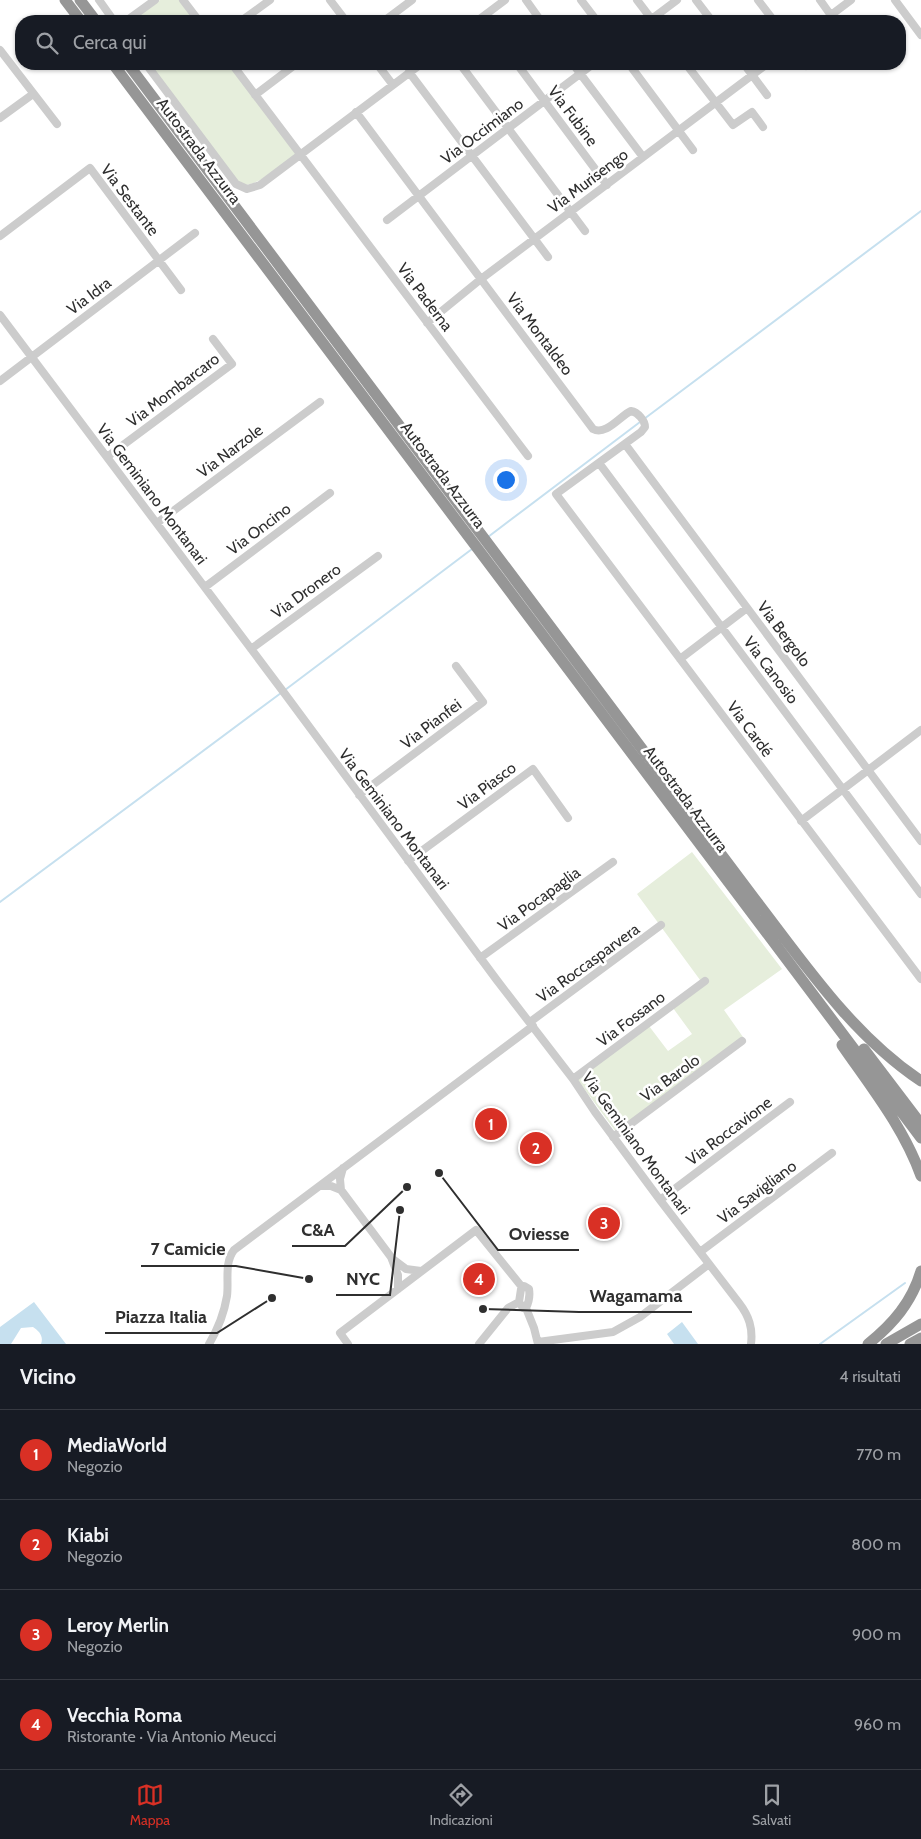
<!DOCTYPE html>
<html lang="it">
<head>
<meta charset="utf-8">
<style>
	:root { --surface:#171b24; --page:#20242c; --text:#f1f3f6; --muted:#9ea1a6; --line:#363941; --accent:#d93025 }
	body { margin:0; font-family:Cabin,sans-serif; background:var(--page); color:var(--text) }
	.you { position:absolute; left:505px; top:479px; width:18px; height:18px; margin:-12px; border:4px solid #fff; border-radius:50%; background:#1a73e8; box-shadow:0 0 0 8px #1a73e833 }
	.badge { display:grid; place-items:center; width:32px; height:32px; border-radius:50%; background:var(--accent); color:#fff; font-size:16px; font-weight:700 }
	.pin { position:absolute; translate:-50% -50%; border:2px solid #fff; box-shadow:0 1px 5px #0006 }
	.list { margin:0; padding:0; list-style:none }
	h2 { display:flex; justify-content:space-between; align-items:center; height:65px; margin:0; padding:0 20px; font-size:21px }
	h2 small { font-size:16px; font-weight:400; color:var(--muted) }
	.list li { display:grid; grid-template-columns:32px 1fr auto; gap:15px; align-items:center; box-sizing:border-box; height:90px; padding:0 20px; border-top:1px solid var(--line) }
	.list b { display:block; font-size:19px; white-space:nowrap }
	.list p { margin:0; font-size:16px; white-space:nowrap; color:var(--muted) }
	.list em { font-size:16px; font-style:normal; color:var(--muted) }
	.icon { flex:none; width:28px; height:28px; fill:none; stroke:currentColor; stroke-width:2; stroke-linecap:round; stroke-linejoin:round }
	.map { position:relative; flex:none; width:921px; height:1344px; overflow:hidden }
	.search { position:absolute; background:var(--surface); box-shadow:0 1px 4px #0004; left:15px; right:15px; top:15px; height:55px; display:flex; align-items:center; gap:12px; box-sizing:border-box; padding:0 18px; border-radius:20px; color:var(--muted); font-size:19px }
	.sheet { height:425px; background:var(--surface) }
	nav { display:flex; justify-content:space-around; align-items:center; box-sizing:border-box; height:70px; border-top:1px solid var(--line); background:var(--surface); font-size:14px; color:var(--muted) }
	nav a { display:grid; justify-items:center; gap:2px }
	nav .on { color:var(--accent) }
	.map>svg:first-child { display:block }
	.green { fill:#e6eedc }
	.water { fill:#c6e0ef }
	.lines { fill:none; stroke-linecap:round; stroke-linejoin:round }
	.stream { stroke:#c6e0ef; stroke-width:2 }
	.minor { stroke:#ccc; stroke-width:8 }
	.highway { stroke:#969696; stroke-width:11 }
	.labels { text-anchor:middle; dominant-baseline:central; stroke-width:5; stroke-linejoin:round; paint-order:stroke }
	.street-label { font-size:16px; fill:#2f2f2f; stroke:#fff }
	.leader { fill:none; stroke:#2f2f2f; stroke-width:2 }
	.callout-dot { fill:#2f2f2f; stroke:#fff; stroke-width:2 }
	.callout-label { font-size:18px; text-anchor:middle; font-weight:bold; fill:#2f2f2f; stroke:#fff; stroke-width:5; stroke-linejoin:round; paint-order:stroke }
</style>
</head>
<body>
<div class="map">
<svg width="921" height="1344" viewBox="0 0 921 1344">
	<rect width="100%" height="100%" fill="#fff"/>
	<path class="green" d="M160 0H180L196 21H131Z
		M149 64H228L296 154C281 165 259 187 240 185Z
		M692 852 782 969 724 1010 743 1037 616 1132 577 1079 649 1026 668 1051 692 1034 673 1008 703 984 637 894Z"/>
	<path class="water" d="M34 1302 66 1344H41C44 1336 39 1331 33 1327L21 1328 11 1344H0V1327Z
		M682 1322 698 1344H674L667 1334Z"/>
	<g class="lines">
		<path class="stream" d="M644 419 921 211
			M488 537 640 422
			M285 690 472 549
			M0 902 281 693
			M820 1344 905 1283"/>
		<path class="minor" d="M99 0 114 21
			M183 0 199 21
			M330 0 346 21
			M526 0 541 21
			M581 0 597 21
			M637 0 653 21
			M696 0 712 21
			M758 0 774 21
			M820 0 835 21
			M895 0 921 35
			M126 21 155 0
			M241 21 270 0
			M384 21 412 0
			M477 21 505 0
			M649 21 677 0
			M823 21 851 0
			M0 50 57 124
			M146 64 236 184 247 189 260 185 421 64
			M232 64 528 456
			M377 64 393 85
			M460 64 585 231
			M517 64 607 185
			M573 64 643 157
			M629 64 693 150
			M686 64 733 125 752 112 763 127
			M744 64 767 95
			M804 64 806 66
			M409 72 548 257
			M255 95 296 64
			M356 112 593 429C606 436 620 416 631 411 638 412 645 421 645 427L641 432 556 494 921 979
			M0 118 33 94
			M387 220 593 64
			M0 236 90 168 181 290
			M0 315 285 694 496 979 573 1079 595 1112 660 1200 739 1303C749 1316 753 1328 751 1344
			M427 323 481 279 767 64
			M0 381 195 233
			M625 444 921 841
			M107 457 232 364 213 339
			M599 463 921 894
			M157 523 320 402
			M205 587 330 493
			M251 649 378 556
			M680 659 747 608
			M359 795 483 702 456 666
			M801 821 921 730
			M408 861 533 769 568 818
			M480 958 613 862
			M530 1022 661 925
			M573 1079 705 981
			M613 1137 742 1041
			M343 1168 340 1179 341 1190 391 1257 398 1275V1289
			M320 1186H331L341 1190
			M660 1200 790 1102
			M700 1252 832 1153
			M394 1260 406 1269 421 1271
			M524 1286 529 1289C530 1295 529 1302 526 1308H523L519 1302 521 1289Z
			M526 1308 534 1328 538 1344
			M538 1342 613 1332 640 1317 709 1264
			M209 1344C218 1329 224 1314 227 1296 229 1281 224 1263 234 1250L533 1026
			M348 1344 340 1333 476 1230 522 1287
			M479 1344 508 1308 519 1302"/>
		<path class="highway" d="M65 0 81 21
			M80 0 96 21
			M113 64 921 1138
			M128 64 754 898C804 963 852 1035 921 1081
			M842 1045C871 1087 904 1128 921 1176
			M864 1049 921 1124
			M868 1344C893 1324 912 1302 921 1271
			M886 1344 921 1324
			M910 1344 921 1338"/>
	</g>
	<g class="labels">
		<g class="street-label">
			<text transform="translate(573 116) rotate(53)">Via Fubine</text>
			<text transform="translate(482 131) rotate(-37)">Via Occimiano</text>
			<text transform="translate(199 151) rotate(53)">Autostrada Azzurra</text>
			<text transform="translate(588 181) rotate(-37)">Via Murisengo</text>
			<text transform="translate(130 200) rotate(53)">Via Sestante</text>
			<text transform="translate(89 296) rotate(-37)">Via Idra</text>
			<text transform="translate(425 297) rotate(53)">Via Paderna</text>
			<text transform="translate(540 334) rotate(53)">Via Montaldeo</text>
			<text transform="translate(173 390) rotate(-37)">Via Mombarcaro</text>
			<text transform="translate(230 451) rotate(-37)">Via Narzole</text>
			<text transform="translate(443 475) rotate(53)">Autostrada Azzurra</text>
			<text transform="translate(152 494) rotate(53)">Via Geminiano Montanari</text>
			<text transform="translate(259 529) rotate(-37)">Via Oncino</text>
			<text transform="translate(306 591) rotate(-36)">Via Dronero</text>
			<text transform="translate(784 634) rotate(53)">Via Bergolo</text>
			<text transform="translate(771 670) rotate(53)">Via Canosio</text>
			<text transform="translate(431 724) rotate(-37)">Via Pianfei</text>
			<text transform="translate(750 729) rotate(53)">Via Cardé</text>
			<text transform="translate(487 786) rotate(-37)">Via Piasco</text>
			<text transform="translate(686 799) rotate(53)">Autostrada Azzurra</text>
			<text transform="translate(394 819) rotate(53)">Via Geminiano Montanari</text>
			<text transform="translate(539 899) rotate(-36)">Via Pocapaglia</text>
			<text transform="translate(588 963) rotate(-36)">Via Roccasparvera</text>
			<text transform="translate(631 1019) rotate(-37)">Via Fossano</text>
			<text transform="translate(670 1078) rotate(-36)">Via Barolo</text>
			<text transform="translate(729 1131) rotate(-37)">Via Roccavione</text>
			<text transform="translate(636 1143) rotate(54)">Via Geminiano Montanari</text>
			<text transform="translate(757 1192) rotate(-37)">Via Savigliano</text>
		</g>
	</g>
	<path class="leader" d="M407 1187L345 1246H292M439 1173L498 1250H579M309 1279L236 1266H141M400 1210L390 1295H336M483 1309L579 1312H692M272 1298L217 1333H105"/>
	<g class="callout-dot">
		<circle cx="407" cy="1187" r="5"/>
		<circle cx="439" cy="1173" r="5"/>
		<circle cx="309" cy="1279" r="5"/>
		<circle cx="400" cy="1210" r="5"/>
		<circle cx="483" cy="1309" r="5"/>
		<circle cx="272" cy="1298" r="5"/>
	</g>
	<g class="callout-label">
		<text x="318" y="1236">C&amp;A</text>
		<text x="539" y="1240">Oviesse</text>
		<text x="188" y="1255">7 Camicie</text>
		<text x="363" y="1285">NYC</text>
		<text x="636" y="1302">Wagamama</text>
		<text x="161" y="1323">Piazza Italia</text>
	</g>
</svg>
<div class="you"></div>
<div class="pin badge" style="left:491px;top:1124px">1</div>
<div class="pin badge" style="left:536px;top:1148px">2</div>
<div class="pin badge" style="left:604px;top:1223px">3</div>
<div class="pin badge" style="left:479px;top:1279px">4</div>
<div class="search"><svg class="icon" aria-label="search" viewBox="0 0 24 24"><circle cx="10" cy="10" r="6"/><path d="M15 15l6 6"/></svg>Cerca qui</div>
</div>
<section class="sheet">
<h2>Vicino<small>4 risultati</small></h2>
<ul class="list">
<li><span class="badge">1</span><div><b>MediaWorld</b><p>Negozio</p></div><em>770 m</em></li>
<li><span class="badge">2</span><div><b>Kiabi</b><p>Negozio</p></div><em>800 m</em></li>
<li><span class="badge">3</span><div><b>Leroy Merlin</b><p>Negozio</p></div><em>900 m</em></li>
<li><span class="badge">4</span><div><b>Vecchia Roma</b><p>Ristorante · Via Antonio Meucci</p></div><em>960 m</em></li>
</ul>
</section>
<nav>
<a class="on"><svg class="icon" aria-label="map" viewBox="0 0 24 24"><path d="M3 6l6-2 6 2 6-2v14l-6 2-6-2-6 2zM9 4v14M15 6v14"/></svg>Mappa</a>
<a><svg class="icon" aria-label="directions" viewBox="0 0 24 24"><path d="M12 3l9 9-9 9-9-9zM9 14v-3h6M13 9l2 2-2 2"/></svg>Indicazioni</a>
<a><svg class="icon" aria-label="saved" viewBox="0 0 24 24"><path d="M7 4h10v16l-5-4-5 4z"/></svg>Salvati</a>
</nav>
</body>
</html>
